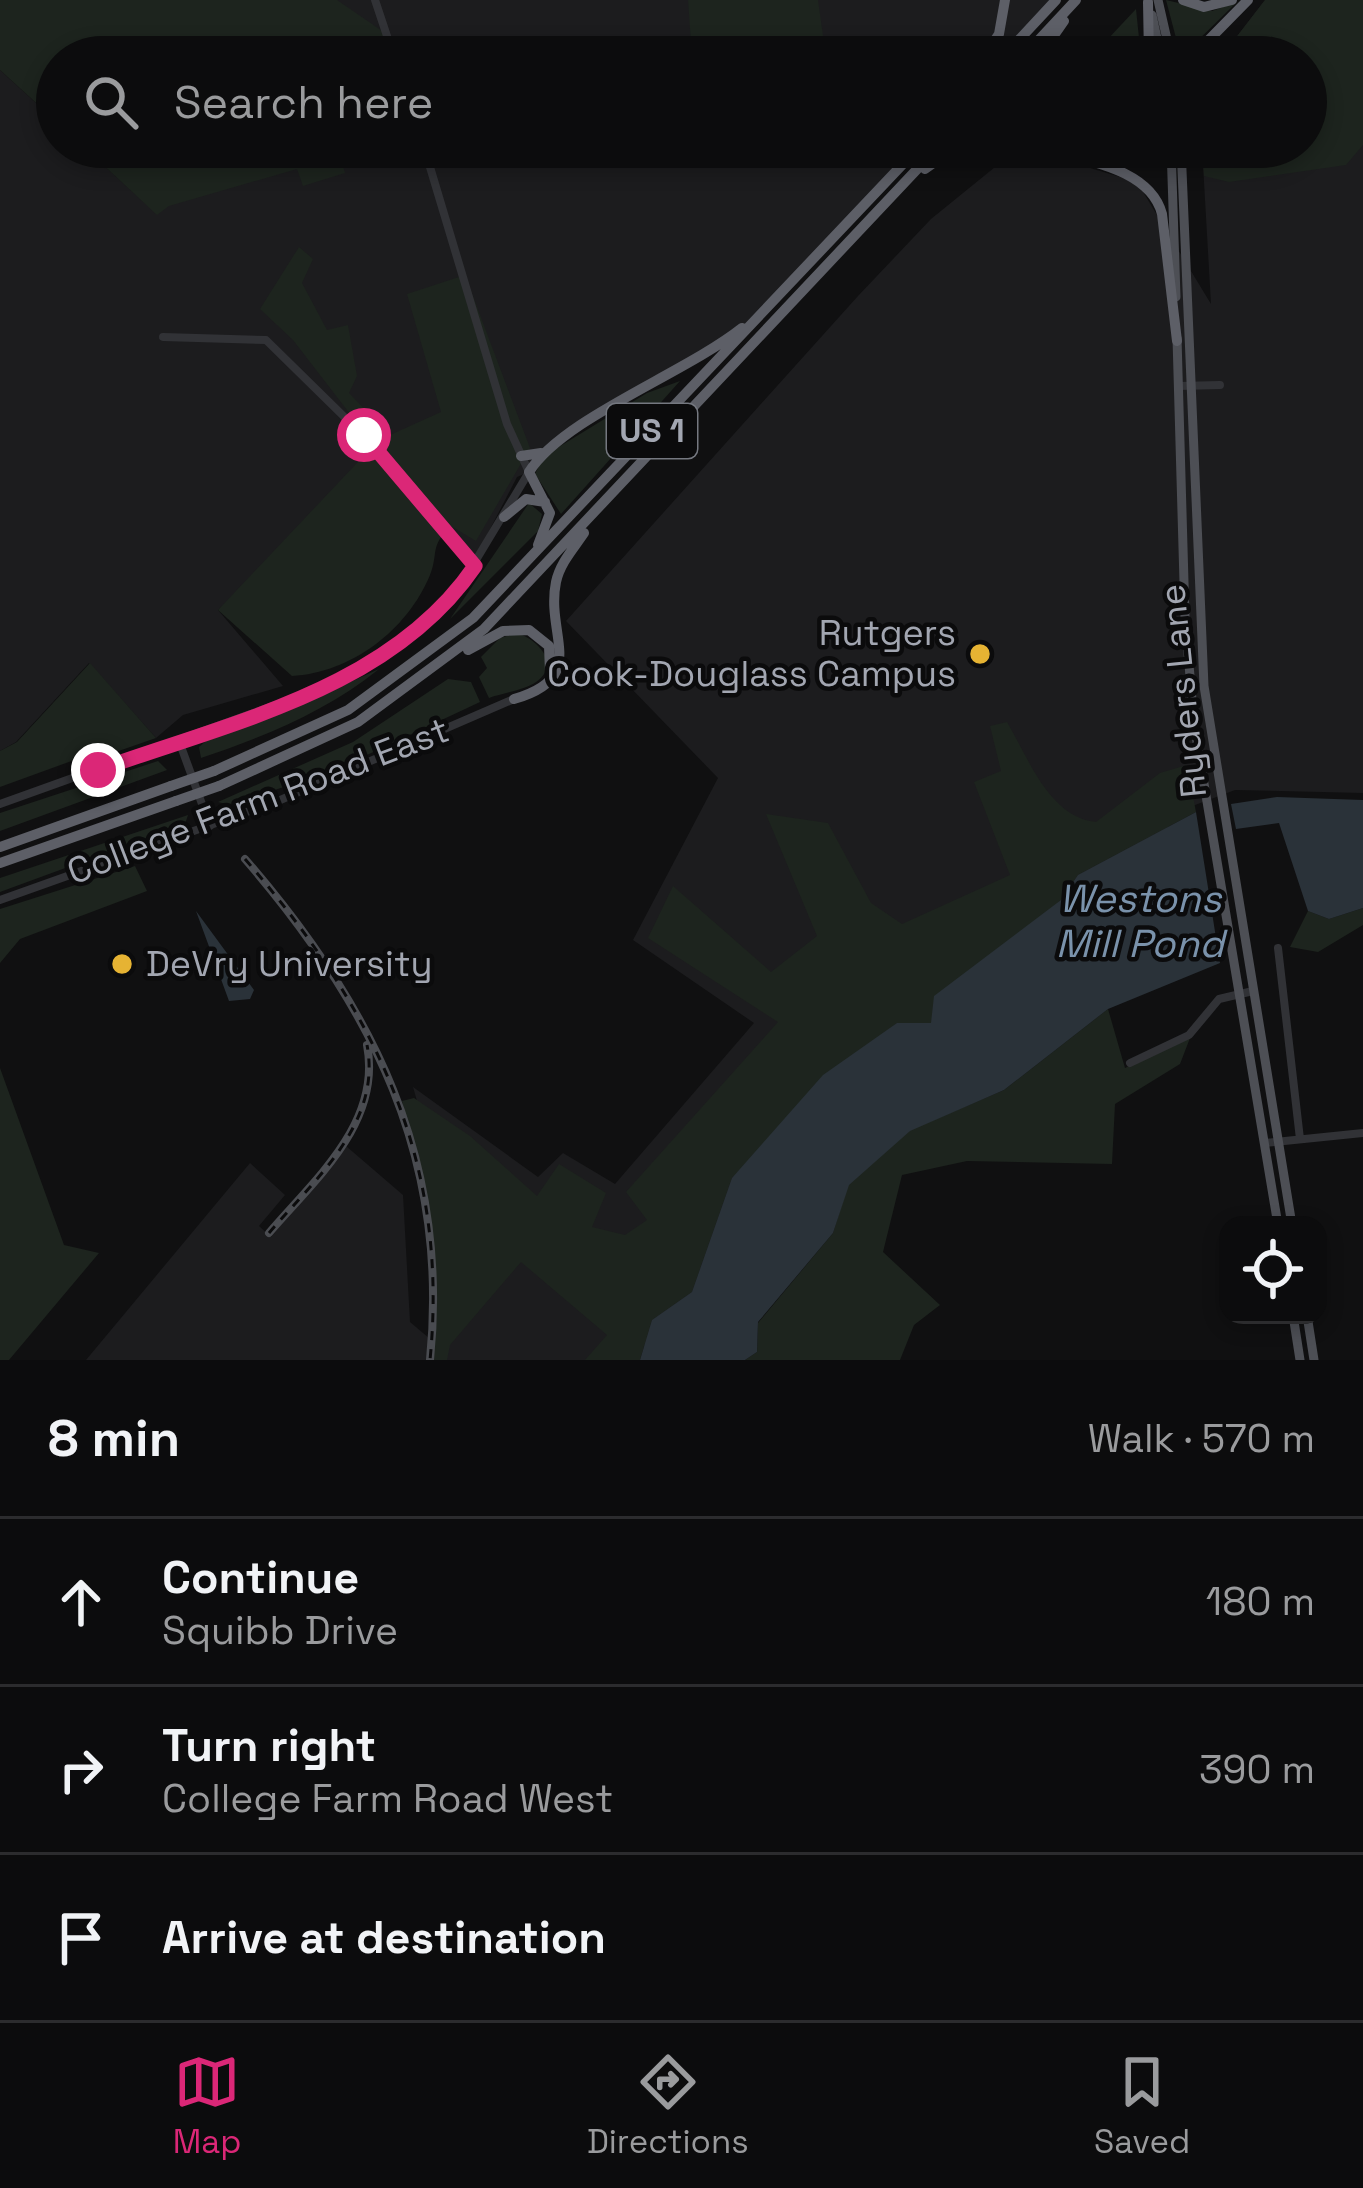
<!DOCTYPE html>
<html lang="en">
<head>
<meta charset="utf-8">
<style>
	:root { --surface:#0c0c0d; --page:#1a1a1b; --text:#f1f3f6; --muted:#9a9b9d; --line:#2c2c2e; --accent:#db2777 }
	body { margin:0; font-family:"Space Grotesk",sans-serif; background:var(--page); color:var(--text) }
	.controls { position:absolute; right:36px; bottom:36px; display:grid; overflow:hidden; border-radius:24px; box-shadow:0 6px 18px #0003 }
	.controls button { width:108px; height:108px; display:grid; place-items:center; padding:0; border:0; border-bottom:3px solid var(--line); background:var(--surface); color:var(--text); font:60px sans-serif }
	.stop { position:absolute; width:36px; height:36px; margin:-27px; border:9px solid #db2777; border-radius:50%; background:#fff }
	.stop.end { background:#db2777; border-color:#fff; box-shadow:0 3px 12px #0008 }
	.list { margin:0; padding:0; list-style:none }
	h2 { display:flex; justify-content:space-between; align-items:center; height:156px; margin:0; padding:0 48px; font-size:51px }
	h2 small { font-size:39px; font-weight:400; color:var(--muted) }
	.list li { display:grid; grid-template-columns:78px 1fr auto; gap:36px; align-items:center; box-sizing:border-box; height:168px; padding:0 48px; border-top:3px solid var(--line) }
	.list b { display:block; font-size:45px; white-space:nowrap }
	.list p { margin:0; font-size:39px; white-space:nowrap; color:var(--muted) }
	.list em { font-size:39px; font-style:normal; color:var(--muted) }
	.icon { flex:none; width:66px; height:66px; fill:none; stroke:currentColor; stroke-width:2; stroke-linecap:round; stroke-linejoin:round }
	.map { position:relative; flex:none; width:1363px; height:1360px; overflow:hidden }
	.search { position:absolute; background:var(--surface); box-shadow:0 6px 18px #0003; left:36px; right:36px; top:36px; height:132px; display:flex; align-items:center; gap:30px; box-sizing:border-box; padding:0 42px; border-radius:66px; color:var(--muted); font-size:45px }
	.sheet { height:660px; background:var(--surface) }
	nav { display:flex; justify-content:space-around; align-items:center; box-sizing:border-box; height:168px; border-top:3px solid var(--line); background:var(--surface); font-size:33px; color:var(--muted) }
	nav a { display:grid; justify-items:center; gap:6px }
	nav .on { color:var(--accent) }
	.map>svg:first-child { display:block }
	.built { fill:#1c1c1e }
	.green { fill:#1d241e }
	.water { fill:#2a3239 }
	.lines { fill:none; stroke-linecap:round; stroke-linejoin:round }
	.minor { stroke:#313236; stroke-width:8 }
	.major { stroke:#4d4f55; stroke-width:9 }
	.highway { stroke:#5d5f67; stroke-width:10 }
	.rail-casing { stroke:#4a4c51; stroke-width:8 }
	.rail { stroke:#0b0b0c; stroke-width:3; stroke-dasharray:9; stroke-linecap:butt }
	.highway-bridge { stroke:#5d5f67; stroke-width:10 }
	.route { stroke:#db2777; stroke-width:15 }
	.poi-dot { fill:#e6b333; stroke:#0b0b0c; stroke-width:4.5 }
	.labels { text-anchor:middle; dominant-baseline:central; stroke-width:9; stroke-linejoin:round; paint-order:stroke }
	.shield { fill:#0b0b0c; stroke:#757880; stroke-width:3 }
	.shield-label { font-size:33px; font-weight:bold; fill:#a2a6b1 }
	.poi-label { font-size:36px; fill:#a2a6b1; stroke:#0b0b0c; text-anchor:end }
	.street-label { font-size:36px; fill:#a2a6b1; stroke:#0b0b0c }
	.water-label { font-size:39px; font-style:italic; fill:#7a92ab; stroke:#0b0b0c }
</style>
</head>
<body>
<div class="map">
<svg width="1363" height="1360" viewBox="0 0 1363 1360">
	<rect width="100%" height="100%" fill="#101011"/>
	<path class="built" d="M0 0H1056L1003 57H57Z
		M1265 0H1363V793L1235 790 1187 808 630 1360H446L458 1244 413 1087 538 1177 563 1153 615 1184 754 1023 633 940 718 778 566 621 858 296 931 219 1000 163 1033 151 1137 182 1211 304 1202 147H1306V57H1221Z
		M0 70 57 122V147H84L147 205 101 147H919L777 299 725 341 566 433 529 472 517 477 473 562 383 456 218 610 283 686 183 715 156 738 89 663 16 742 0 751Z
		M346 1146 403 1195 410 1322 436 1344 434 1360H86L250 1163 285 1195 259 1226 271 1237Z"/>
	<path class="green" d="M0 0H337L388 35 395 57H57V122L0 70Z
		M688 0H818L826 57H692Z
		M1166 0 1212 11 1237 2 1181 57Z
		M1265 0H1363V145L1346 165 1229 182 1204 176 1202 147H1306V57H1221Z
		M1136 9 1141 57H1091Z
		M84 147H337L345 173 303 186 297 169 169 206 157 215Z
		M299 247 313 259 302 283 327 330 348 325 357 376 349 393 390 435 441 412 407 294 465 275 530 448 476 541 451 526C429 547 439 552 430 575 407 631 350 673 292 676L218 610 374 445 293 340 260 309Z
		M680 381 561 514 535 474 544 456 647 393Z
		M529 503 542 514 538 531 450 619Z
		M517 633C537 639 562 664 536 682 525 690 503 693 489 698L479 677 487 668 481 657 500 638Z
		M90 663 156 738 110 754 99 751 0 787V751L17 742Z
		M379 669C327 711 264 737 201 758L199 747 207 740 277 715Z
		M448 679 471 682 480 702 337 769 230 805 218 802 353 742Z
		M1007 722C1029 759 1049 817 1096 822L1160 773 1187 765 1196 812 1078 875 1061 900 931 1024 897 1023 868 1046 732 1178 692 1292 652 1320 640 1360H585L607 1335 521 1262 450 1345 447 1360H434L429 1214 402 1101 414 1098 470 1136 537 1196 559 1164 606 1193 592 1227 625 1235 647 1220 626 1192 778 1022 648 938 673 886 771 972 817 936 766 814 828 823 871 903 902 924 1010 875 974 782 1001 771 990 726Z
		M158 761 167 770 0 831V813Z
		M188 815 185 824 0 892V878Z
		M135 866 147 891 20 939 0 963V909Z
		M1363 908V925L1318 952 1290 947 1308 911 1329 919Z
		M1108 1009 1125 1068 1190 1038 1180 1064 1115 1104 1112 1164 967 1161 902 1175 883 1252 940 1305 914 1325 900 1360H745L757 1352 758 1323 833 1233 848 1185 910 1130 1004 1090Z
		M0 1068 64 1245 99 1253 9 1360H0Z"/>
	<path class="water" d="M1277 797 1363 800V908L1329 919 1308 911 1279 823 1236 829 1231 804Z
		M1196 812 1220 963 1108 1009 1004 1090 910 1131 849 1185 833 1233 758 1322 757 1352 745 1360H640L652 1320 692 1292 732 1178 823 1075 897 1023H931L934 996 1061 900 1078 875Z
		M196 911 254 990 250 999 229 1001Z"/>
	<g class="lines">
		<path class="minor" d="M375 0 394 57
			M163 337 266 340 375 447 475 565
			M1179 386 1220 385
			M179 741 210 826
			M0 804 298 697 378 659 432 618 461 585 529 472 507 424 424 147
			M0 900 278 801 514 699
			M1278 948 1300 1139
			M1130 1063 1189 1035 1219 999 1253 991
			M1265 1143 1363 1133"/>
		<path class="major" d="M1158 0 1171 57
			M1152 15 1161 57
			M1171 147 1176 297
			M1181 147 1204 686 1292 1225
			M1177 338 1185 617 1194 724 1278 1225
			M1293 1315 1300 1360
			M1307 1315 1314 1360"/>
		<path class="highway" d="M1183 0 1204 7 1232 0
			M1148 2 1149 57
			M984 57 999 34 1005 0
			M1003 57 1056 0
			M1023 57 1076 0
			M1039 57 1064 21
			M1192 57 1248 0
			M1040 147C1080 160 1150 167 1162 214L1177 341
			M925 169 956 147
			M521 456 541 453
			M504 517 526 499 545 502
			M538 545 550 513 529 472C563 418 684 374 742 328
			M468 650 503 631 529 630 549 646 550 672
			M514 699C590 677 545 636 556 582 560 563 574 548 584 533
			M214 771 348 710 473 618 919 147
			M219 786 358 722 484 629 938 147
			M0 847 171 786
			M0 863 176 801"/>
		<g class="rail-casing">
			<path id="rail" d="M245 859C373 1007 450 1159 430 1360
				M269 1233C315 1179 382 1123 367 1045"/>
		</g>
		<use href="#rail" class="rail"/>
		<path class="highway-bridge" d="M171 786 214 771
			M176 801 219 786"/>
	</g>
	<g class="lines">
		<path class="route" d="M98 770C231 722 391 689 475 566L364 435"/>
	</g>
	<g class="poi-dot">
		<circle cx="980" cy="654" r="12"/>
		<circle cx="122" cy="964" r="12"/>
	</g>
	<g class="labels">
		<rect class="shield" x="607" y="404" width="90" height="54" rx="9"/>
		<g class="shield-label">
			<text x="652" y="431">US 1</text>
		</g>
		<g class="poi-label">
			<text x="956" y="633">Rutgers<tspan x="956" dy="41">Cook-Douglass Campus</tspan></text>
			<text x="146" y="964" text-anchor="start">DeVry University</text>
		</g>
		<g class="street-label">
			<text transform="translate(1183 691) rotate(-96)">Ryders Lane</text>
			<text transform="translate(258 801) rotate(-21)">College Farm Road East</text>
		</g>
		<g class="water-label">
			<text x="1140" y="898">Westons<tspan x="1140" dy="45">Mill Pond</tspan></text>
		</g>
	</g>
</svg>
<div class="controls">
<button><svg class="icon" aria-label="locate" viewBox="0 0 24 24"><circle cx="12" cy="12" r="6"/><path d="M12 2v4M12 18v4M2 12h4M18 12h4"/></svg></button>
</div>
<div class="stop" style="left:364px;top:435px"></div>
<div class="stop end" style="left:98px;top:770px"></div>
<div class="search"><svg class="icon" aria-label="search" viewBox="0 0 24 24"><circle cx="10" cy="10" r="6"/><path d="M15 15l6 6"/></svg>Search here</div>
</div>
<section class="sheet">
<h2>8 min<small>Walk · 570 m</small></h2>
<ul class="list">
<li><svg class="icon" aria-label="ahead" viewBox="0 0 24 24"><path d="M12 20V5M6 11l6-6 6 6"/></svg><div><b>Continue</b><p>Squibb Drive</p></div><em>180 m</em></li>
<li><svg class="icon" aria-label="right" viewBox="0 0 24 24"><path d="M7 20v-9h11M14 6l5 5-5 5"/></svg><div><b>Turn right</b><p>College Farm Road West</p></div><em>390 m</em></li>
<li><svg class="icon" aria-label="arrive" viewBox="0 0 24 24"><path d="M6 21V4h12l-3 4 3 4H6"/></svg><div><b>Arrive at destination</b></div></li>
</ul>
</section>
<nav>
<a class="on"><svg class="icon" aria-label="map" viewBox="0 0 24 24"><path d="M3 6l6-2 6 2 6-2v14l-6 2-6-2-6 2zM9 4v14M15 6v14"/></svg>Map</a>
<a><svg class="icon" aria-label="directions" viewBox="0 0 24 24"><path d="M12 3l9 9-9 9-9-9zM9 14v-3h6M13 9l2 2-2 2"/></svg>Directions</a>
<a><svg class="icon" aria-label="saved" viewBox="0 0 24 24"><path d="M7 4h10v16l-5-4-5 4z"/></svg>Saved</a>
</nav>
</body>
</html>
